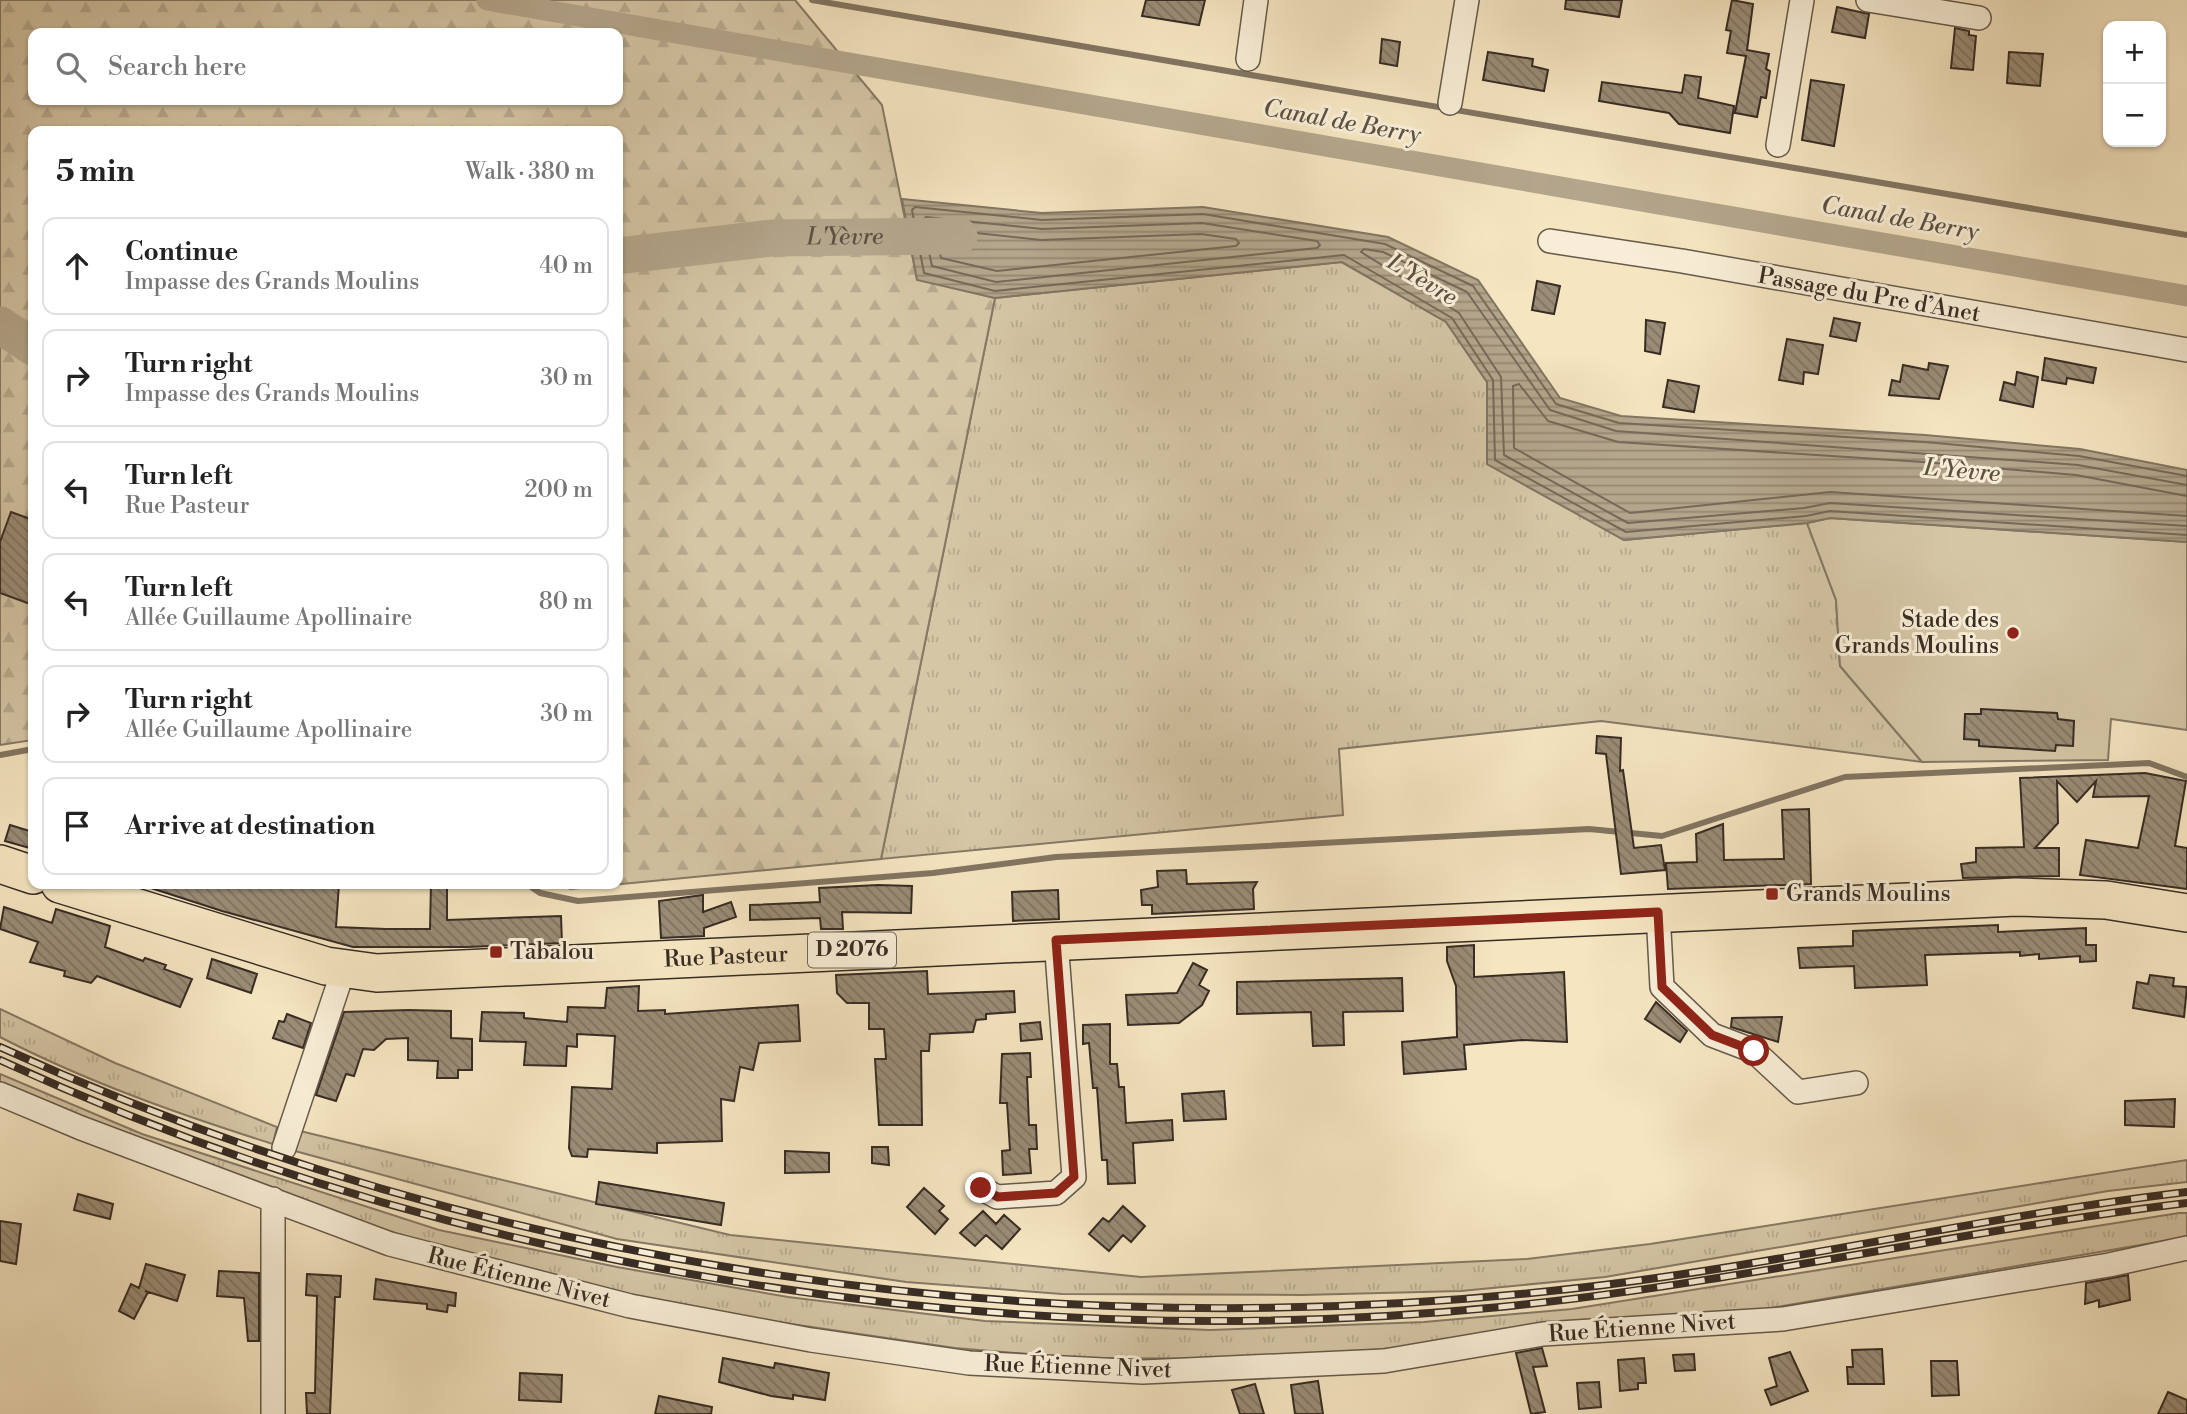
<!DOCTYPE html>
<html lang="en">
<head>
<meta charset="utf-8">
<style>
	:root { --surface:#fff; --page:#f2f2f2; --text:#222; --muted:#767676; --line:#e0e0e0 }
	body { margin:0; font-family:"Libre Bodoni",serif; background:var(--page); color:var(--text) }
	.controls { position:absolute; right:21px; top:21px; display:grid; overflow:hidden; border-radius:14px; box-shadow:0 2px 5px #0004 }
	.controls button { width:63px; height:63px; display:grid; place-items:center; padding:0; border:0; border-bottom:2px solid var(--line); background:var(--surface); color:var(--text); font:35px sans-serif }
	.stop { position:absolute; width:21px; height:21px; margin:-16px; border:5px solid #8f2418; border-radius:50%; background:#fff }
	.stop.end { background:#8f2418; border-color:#fff; box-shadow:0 2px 7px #0008 }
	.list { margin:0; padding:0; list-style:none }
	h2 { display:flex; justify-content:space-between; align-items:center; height:91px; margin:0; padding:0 28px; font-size:30px }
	h2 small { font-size:23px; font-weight:400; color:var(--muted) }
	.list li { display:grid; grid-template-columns:46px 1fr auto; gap:21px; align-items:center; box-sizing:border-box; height:98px; margin:0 14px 14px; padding:0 14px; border:2px solid var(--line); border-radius:14px }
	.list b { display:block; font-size:26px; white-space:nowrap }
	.list p { margin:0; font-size:23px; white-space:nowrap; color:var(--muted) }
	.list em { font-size:23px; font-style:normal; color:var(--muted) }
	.icon { flex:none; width:38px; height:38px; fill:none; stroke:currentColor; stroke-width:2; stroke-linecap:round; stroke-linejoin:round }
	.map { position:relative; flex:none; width:2187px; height:1414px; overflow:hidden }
	.search { position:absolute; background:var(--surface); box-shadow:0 2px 5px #0004; left:28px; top:28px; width:595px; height:77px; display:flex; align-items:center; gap:18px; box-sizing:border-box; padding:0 24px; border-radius:14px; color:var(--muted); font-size:26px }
	.panel { position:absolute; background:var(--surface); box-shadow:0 2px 5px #0004; left:28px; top:126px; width:595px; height:763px; border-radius:14px }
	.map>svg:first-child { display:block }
	.grass { fill:url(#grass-tufts); stroke:#867965; stroke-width:2 }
	.forest { fill:url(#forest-firs); stroke:#867965; stroke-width:2; fill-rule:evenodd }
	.park { fill:#d5c6a6; stroke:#867965; stroke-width:2 }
	.water { fill:url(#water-rules); stroke:#827562; stroke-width:2 }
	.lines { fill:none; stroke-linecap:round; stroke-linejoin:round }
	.shore { stroke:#766958; stroke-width:2 }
	.stream { stroke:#827562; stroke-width:6 }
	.canal { stroke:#b4a68c; stroke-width:21 }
	.river { stroke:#b4a68c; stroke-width:37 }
	.building { fill:url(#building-back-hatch); stroke:#372c24; stroke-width:2 }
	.minor-casing { stroke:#665a4b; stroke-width:26 }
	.primary-casing { stroke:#372c24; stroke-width:40 }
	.minor { stroke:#f8eed7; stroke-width:23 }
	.primary { stroke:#f5e5c1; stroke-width:37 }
	.rail-casing { stroke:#372c24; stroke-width:8 }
	.rail { stroke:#f8eed7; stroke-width:5; stroke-dasharray:16; stroke-linecap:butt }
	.route { stroke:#8f2418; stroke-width:9 }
	.poi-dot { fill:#8f2418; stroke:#f8eed7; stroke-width:2.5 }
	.labels { text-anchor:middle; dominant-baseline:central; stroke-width:6; stroke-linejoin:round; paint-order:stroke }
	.shield { fill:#f8eed7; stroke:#71665a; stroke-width:2 }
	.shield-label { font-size:21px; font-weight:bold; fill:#372c24 }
	.street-label { font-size:23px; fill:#372c24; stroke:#f8eed7 }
	.poi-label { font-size:23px; fill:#372c24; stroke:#f8eed7; text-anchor:start }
	.water-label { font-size:24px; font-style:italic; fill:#5c5143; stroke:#f8eed7 }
</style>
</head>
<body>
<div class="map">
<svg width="2187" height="1414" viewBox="0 0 2187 1414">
	<defs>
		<pattern id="grass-tufts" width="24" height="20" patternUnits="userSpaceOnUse" patternTransform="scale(1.75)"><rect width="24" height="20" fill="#d5c6a6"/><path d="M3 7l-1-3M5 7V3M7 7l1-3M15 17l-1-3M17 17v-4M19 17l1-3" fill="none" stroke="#b7aa8f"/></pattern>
		<pattern id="forest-firs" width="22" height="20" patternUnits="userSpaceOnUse" patternTransform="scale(1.75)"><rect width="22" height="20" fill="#d5c6a6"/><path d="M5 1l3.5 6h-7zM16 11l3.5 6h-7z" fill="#b7aa8f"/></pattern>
		<pattern id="water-rules" width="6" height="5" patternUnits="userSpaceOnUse" patternTransform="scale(1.75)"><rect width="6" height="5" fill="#b4a68c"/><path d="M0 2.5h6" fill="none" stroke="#938772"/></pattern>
		<pattern id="building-back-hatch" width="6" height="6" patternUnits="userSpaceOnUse" patternTransform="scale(1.75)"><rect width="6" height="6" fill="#9a8c76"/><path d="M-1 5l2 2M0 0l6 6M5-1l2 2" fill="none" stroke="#7e7361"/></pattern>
	</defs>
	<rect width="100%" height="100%" fill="#f5e5c1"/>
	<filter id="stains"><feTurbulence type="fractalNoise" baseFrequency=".00286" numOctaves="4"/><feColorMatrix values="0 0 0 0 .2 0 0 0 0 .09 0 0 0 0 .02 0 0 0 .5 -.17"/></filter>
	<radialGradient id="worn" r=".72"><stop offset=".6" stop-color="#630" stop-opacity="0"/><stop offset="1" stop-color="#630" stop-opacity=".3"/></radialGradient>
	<path class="grass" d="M1341 262 1446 322 1487 382V464L1624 540 1807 523 1836 600 1840 666 1922 762 1601 721 1339 749 1343 815 881 859 995 298Z
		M0 1009 115 1063 277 1127 273 1144C181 1115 87 1082 0 1037Z
		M0 1074 142 1134 439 1230 617 1267 788 1297 985 1321 1210 1330 1424 1322 1572 1309 2179 1213H2187V1237L1736 1314 1282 1359 1077 1358 955 1348 744 1317 613 1292 513 1268 372 1226 139 1142 0 1083Z
		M300 1131 730 1235 1141 1277 1527 1259 1650 1244 2187 1160V1182L2108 1191 1605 1277 1461 1291 1302 1295 1062 1294 906 1282 617 1239 295 1151Z"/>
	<path class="forest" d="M0 0H795L882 105 917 279 995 298 881 859 570 889 562 884H618V131H33V740L0 745ZM33 33H618V100H33Z"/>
	<path class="park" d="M1830 518 2187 542V730L2111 719 2108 760 1922 762 1840 666 1836 600 1807 523Z"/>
	<path class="water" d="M902 199 1042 213 1203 207 1388 237 1478 280 1560 398 1621 416 1925 435 2080 449 2187 470V542L1830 518 1807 523 1624 540 1487 464V382L1446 322 1342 262 995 298 917 280Z"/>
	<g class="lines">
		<path class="shore" d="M926 217 1042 229 1202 223 1317 241 1320 245 1317 248 996 282 932 266 922 221Z
			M939 229 1041 240 1201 234 1236 239 1239 243 1236 246 997 271 941 258 935 233Z
			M2187 476 2079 456 1925 442 1619 423 1556 404 1473 286 1385 244 1203 214 1042 220 915 207 912 210 924 273 995 291 1344 255 1452 318 1493 380 1495 460 1626 532 1806 516 1830 511 2187 535
			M2187 485 2078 465 1616 431 1550 410 1467 292 1383 252 1364 249 1361 252 1459 313 1501 377 1504 455 1628 523 1804 508 1830 503 2187 526
			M2187 496 2076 475 1923 462 1618 442 1548 421 1519 384 1513 386 1514 448 1630 513 1830 492 2187 516"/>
		<path class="stream" d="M812 0 2187 235
			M0 755 33 749
			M527 884 540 893 578 901 933 873 1056 857 1589 829 1662 836 1845 777 2149 763 2187 777"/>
		<path class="canal" d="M487 0 2187 296"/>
		<g class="river">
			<path id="s1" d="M618 256 772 238 959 236"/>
			<path d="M0 325 33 347"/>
		</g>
	</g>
	<path class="building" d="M1146 0H1205L1199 25 1142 16Z
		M1566 0H1622L1619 17 1565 9Z
		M1732 0 1753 4 1747 50 1769 54 1766 69 1770 71 1766 98 1761 97 1757 117 1735 113 1746 56 1727 53 1731 31 1726 30Z
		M1837 7 1869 14 1865 38 1832 32Z
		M1955 28 1969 31V35L1976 36 1973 70 1951 68Z
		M1382 39 1400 42 1397 66 1380 63Z
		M1488 52 1533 59 1532 66 1548 70 1544 91 1483 80Z
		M2009 52 2043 54 2040 86 2007 83Z
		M1685 75 1701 77 1698 98 1734 106 1730 133 1679 124 1669 113 1599 101 1602 82 1682 93Z
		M1811 80 1844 85 1834 146 1802 140Z
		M1537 281 1560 286 1554 314 1532 310Z
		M1834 318 1860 323 1856 341 1830 336Z
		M1646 320 1665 323 1660 354 1645 351Z
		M1787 339 1823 345 1818 374 1804 372 1803 384 1779 380Z
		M2045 358 2096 368 2093 383 2067 378 2066 384 2042 380Z
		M1929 363 1948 366 1939 399 1889 395 1892 380 1900 382 1903 365 1928 370Z
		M2017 372 2038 377 2033 407 2000 400 2004 382 2015 385Z
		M1668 380 1699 386 1694 412 1663 407Z
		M11 512 33 520V605L0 593V542Z
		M1981 709 2057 713 2058 719 2074 721 2073 746 2056 745 2055 751 1979 746V740L1964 739 1965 714H1981Z
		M1597 736 1621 738 1620 771 1623 770 1634 848 1661 845 1665 870 1621 874 1606 754 1596 753Z
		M2145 773 2186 781 2175 846 2187 848V889L2080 875 2086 840 2138 848 2149 796 2093 797 2096 781 2077 802 2057 781 2058 823 2035 848H2059V876L1963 878 1961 864 1976 862V848L2024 847 2020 778Z
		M1809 809 1811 884 1668 889 1666 863 1697 862 1696 834 1723 824 1724 860 1784 859 1782 810Z
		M10 825 33 832V849L5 841Z
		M1186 870 1187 884 1257 882 1253 889 1254 909 1152 914V905H1142L1141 890 1158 887 1157 871Z
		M149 884H339L336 927 386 929H430L431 884H447V920L561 916 562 943 466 947H353L222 911 148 887Z
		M878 885 912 886 911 913 842 912 843 929H821L820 918 750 920V905L820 902 819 888Z
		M1058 890 1059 919 1013 921 1012 892Z
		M703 895V912L731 902 736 917 704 928V936L661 938 659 901Z
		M4 907 52 923 56 909 110 926 105 947 143 961 145 958 166 965 164 969 192 979 180 1007 97 976 91 983 64 976 65 971 30 962 38 942 0 929Z
		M1998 925V932L2086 928V945H2096V961L2080 962V956L2039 959V954L2020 956V952L1925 955 1927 985 1855 988 1854 966 1800 968 1798 948 1853 946V931Z
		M1474 945V977L1564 972 1567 1042 1522 1040 1464 1045 1466 1069 1404 1074 1402 1042 1457 1037 1456 986 1447 961V947Z
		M212 959 257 974 251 993 207 978Z
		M1193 963 1207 970 1199 985 1209 991 1202 1005 1179 1023 1128 1025 1126 995 1177 993Z
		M927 971 928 994 1014 991 1015 1012 986 1014V1019L976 1020 973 1032 930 1034 929 1051H921L922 1125H879L875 1059H886L884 1029H869V1003H847L837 993 836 975Z
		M2150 975 2174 978 2173 986 2187 987 2184 1017 2133 1008 2137 982 2148 984Z
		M1402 978 1403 1011 1343 1012 1344 1045 1313 1046 1311 1012 1237 1014V982Z
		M639 986 638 1011 665 1010V1014L798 1005 800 1041 759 1043 753 1070 740 1067 734 1101 721 1099 722 1141 657 1143V1153L588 1149 587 1157 572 1156 569 1148 572 1087 612 1089 615 1036 577 1034V1047L567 1046 566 1066 524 1065 526 1042 480 1041 482 1012 524 1013V1018L567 1022 568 1007 605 1008 607 988Z
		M1656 1002 1687 1031 1680 1042 1645 1019Z
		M408 1010 451 1011V1038L472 1039V1070H458V1078H437L438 1061 408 1060V1038L386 1039 374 1050 363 1049 354 1076 346 1074 336 1101 316 1095 344 1012Z
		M287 1014 311 1023 303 1048 273 1038 279 1021 284 1022Z
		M1782 1017 1778 1042 1731 1027 1732 1018Z
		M1040 1022 1042 1039 1021 1041 1020 1024Z
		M1110 1024V1064H1117L1119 1087H1124L1126 1123 1172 1120 1173 1140 1133 1143 1135 1183 1108 1184 1107 1160H1102L1097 1088H1093L1089 1043 1083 1044V1025Z
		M1030 1053 1031 1077H1027L1029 1125H1036L1037 1149H1029L1031 1173 1003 1175 1002 1151 1010 1150 1007 1103H1000L1002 1054Z
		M1224 1091 1226 1119 1184 1121 1182 1094Z
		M2175 1099 2174 1127 2125 1125V1101Z
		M872 1147H888L889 1165 872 1163Z
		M785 1151 829 1153V1172L785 1173Z
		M599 1182 724 1203 721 1225 596 1204Z
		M924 1188 944 1206 939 1211 948 1219 935 1234 907 1207Z
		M78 1194 113 1204 110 1219 74 1210Z
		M1123 1206 1145 1226 1131 1242 1123 1235 1109 1251 1089 1234 1103 1218 1109 1222Z
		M983 1211 996 1224 1004 1215 1020 1229 1002 1249 986 1235 975 1246 960 1233Z
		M0 1221 21 1224 16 1264 0 1261Z
		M146 1264 185 1275 177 1301 145 1291 148 1292 134 1319 119 1311 131 1284 139 1288Z
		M219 1271 259 1273V1341H248L244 1298 217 1296Z
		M307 1274 341 1276 340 1297H335L330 1414H307L306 1393H315L317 1296 306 1295Z
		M2128 1275 2130 1300 2099 1307V1300L2085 1304 2086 1283Z
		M376 1279 456 1293 455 1306 448 1305 447 1312 427 1309V1304L374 1299Z
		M1542 1348 1547 1366 1533 1367 1545 1412 1531 1414 1516 1353Z
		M1882 1349 1884 1384H1848L1847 1367H1853L1852 1350Z
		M1790 1352 1808 1391 1771 1405 1765 1390 1777 1386 1769 1358Z
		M1694 1354 1695 1370 1675 1371 1673 1355Z
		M723 1358 774 1368 775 1363 829 1373 825 1400 793 1395V1399L771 1396 719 1382Z
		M1644 1358 1646 1383H1638V1389L1620 1391 1618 1360Z
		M1931 1361H1957L1959 1395 1932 1396Z
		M520 1373 562 1375 561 1402 519 1400Z
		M1318 1381 1323 1414H1295L1291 1385Z
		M1599 1382 1601 1407 1579 1409 1577 1383Z
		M1255 1384 1264 1414H1240L1232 1390Z
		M2168 1392 2187 1400V1414H2158Z
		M659 1396 712 1407 711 1414H655Z"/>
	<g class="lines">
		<g class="minor-casing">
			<path id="minor" d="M1868 0 1979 18
				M1248 59 1256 0
				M1450 103 1467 0
				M1778 145 1802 0
				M1550 241 1682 261 2187 350
				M1658 912 1662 987 1712 1035 1754 1051 1798 1092 1856 1083
				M0 1094 81 1128 390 1244 630 1306 811 1340 969 1363 1143 1372 1384 1361 1543 1334 1783 1319 2109 1265 2187 1248
				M284 1148 343 971
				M981 1188 997 1197 1056 1193 1074 1177 1056 940
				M273 1414V1199"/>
		</g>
		<g class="primary-casing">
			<g id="primary">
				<path d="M0 864 33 875"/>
				<path id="s2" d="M60 884 326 966 377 973 2016 897 2106 900 2187 913"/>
			</g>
		</g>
		<use href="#minor" class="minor"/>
		<use href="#primary" class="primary"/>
		<g class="rail-casing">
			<path id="rail" d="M0 1047C492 1271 1042 1349 1578 1288 1782 1265 1983 1216 2187 1192
				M0 1060C458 1271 998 1357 1500 1307 1731 1284 1957 1231 2187 1203"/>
		</g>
		<use href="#rail" class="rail"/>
	</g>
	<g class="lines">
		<path class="route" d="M981 1188 998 1197 1056 1193 1074 1177 1056 940 1658 912 1662 987 1712 1035 1754 1051"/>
	</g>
	<g class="poi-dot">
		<circle cx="2013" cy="633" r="7"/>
		<rect x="1765" y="887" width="14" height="14" rx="3.5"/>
		<rect x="489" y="945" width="14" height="14" rx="3.5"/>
	</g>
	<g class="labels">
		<rect class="shield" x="808" y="932.5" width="88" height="35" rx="5"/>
		<g class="shield-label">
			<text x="852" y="950">D 2076</text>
		</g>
		<g class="street-label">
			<text transform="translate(1869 295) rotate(10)">Passage du Pre d’Anet</text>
			<text stroke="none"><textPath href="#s2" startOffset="679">Rue Pasteur</textPath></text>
			<text transform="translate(519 1278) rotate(14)">Rue Étienne Nivet</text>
			<text transform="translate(1642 1328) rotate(-4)">Rue Étienne Nivet</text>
			<text transform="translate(1078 1367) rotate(2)">Rue Étienne Nivet</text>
		</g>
		<g class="poi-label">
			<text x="1999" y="620" text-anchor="end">Stade des<tspan x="1999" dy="26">Grands Moulins</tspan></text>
			<text x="1786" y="894">Grands Moulins</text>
			<text x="510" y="952">Tabalou</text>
		</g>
		<g class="water-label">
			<text transform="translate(1342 122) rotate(10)">Canal de Berry</text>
			<text transform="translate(1900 219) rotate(10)">Canal de Berry</text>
			<text stroke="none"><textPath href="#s1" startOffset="228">L'Yèvre</textPath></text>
			<text transform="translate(1422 280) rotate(31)">L'Yèvre</text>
			<text transform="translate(1962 471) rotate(5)">L'Yèvre</text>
		</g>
	</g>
	<rect width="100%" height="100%" filter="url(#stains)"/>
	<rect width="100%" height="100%" fill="url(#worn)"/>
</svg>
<div class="controls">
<button>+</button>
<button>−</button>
</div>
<div class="stop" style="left:1754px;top:1051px"></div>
<div class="stop end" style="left:981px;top:1188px"></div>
<div class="search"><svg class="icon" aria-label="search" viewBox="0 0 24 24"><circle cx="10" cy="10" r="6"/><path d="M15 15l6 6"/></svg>Search here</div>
<section class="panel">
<h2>5 min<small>Walk · 380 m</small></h2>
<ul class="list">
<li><svg class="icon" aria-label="ahead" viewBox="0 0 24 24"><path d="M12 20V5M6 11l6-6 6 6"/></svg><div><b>Continue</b><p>Impasse des Grands Moulins</p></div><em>40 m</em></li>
<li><svg class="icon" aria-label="right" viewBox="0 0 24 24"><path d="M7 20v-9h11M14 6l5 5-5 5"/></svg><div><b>Turn right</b><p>Impasse des Grands Moulins</p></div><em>30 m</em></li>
<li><svg class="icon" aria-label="left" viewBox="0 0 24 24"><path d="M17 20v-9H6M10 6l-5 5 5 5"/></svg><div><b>Turn left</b><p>Rue Pasteur</p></div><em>200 m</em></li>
<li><svg class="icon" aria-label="left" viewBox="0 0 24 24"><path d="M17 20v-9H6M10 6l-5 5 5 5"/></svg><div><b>Turn left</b><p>Allée Guillaume Apollinaire</p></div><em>80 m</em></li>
<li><svg class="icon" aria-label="right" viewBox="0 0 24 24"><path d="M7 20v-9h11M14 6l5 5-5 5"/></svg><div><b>Turn right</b><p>Allée Guillaume Apollinaire</p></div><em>30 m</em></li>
<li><svg class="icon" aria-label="arrive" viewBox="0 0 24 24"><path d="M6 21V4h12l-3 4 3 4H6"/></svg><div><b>Arrive at destination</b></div></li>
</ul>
</section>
</div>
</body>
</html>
